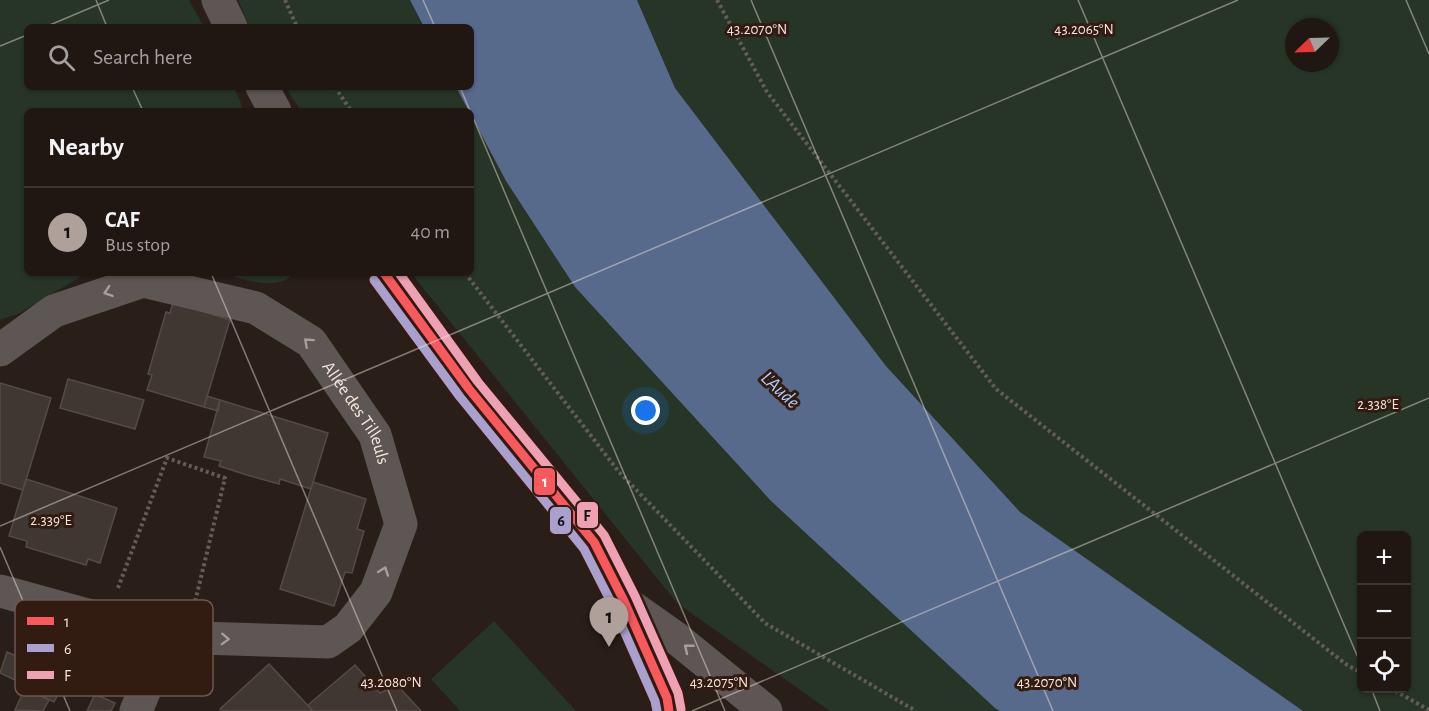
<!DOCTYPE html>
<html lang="en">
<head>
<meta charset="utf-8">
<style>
	:root { --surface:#201612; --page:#281f1b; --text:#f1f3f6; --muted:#a29f9f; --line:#3d3532; --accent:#afa099 }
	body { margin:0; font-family:"Alegreya Sans",sans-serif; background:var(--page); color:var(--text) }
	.controls { position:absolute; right:18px; bottom:18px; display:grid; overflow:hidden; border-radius:9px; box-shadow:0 2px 4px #0004 }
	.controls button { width:54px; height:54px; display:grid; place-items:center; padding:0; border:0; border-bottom:2px solid var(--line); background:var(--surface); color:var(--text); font:30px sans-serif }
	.compass { position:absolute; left:1285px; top:18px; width:54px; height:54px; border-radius:50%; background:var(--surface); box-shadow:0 2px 4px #0004; rotate:247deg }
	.you { position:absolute; left:646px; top:411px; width:21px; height:21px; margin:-15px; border:4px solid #fff; border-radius:50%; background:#1a73e8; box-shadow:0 0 0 9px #1a73e833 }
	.badge { display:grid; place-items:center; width:39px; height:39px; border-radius:50%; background:var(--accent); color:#111; font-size:20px; font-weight:700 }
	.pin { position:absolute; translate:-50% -50px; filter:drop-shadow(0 2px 3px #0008) }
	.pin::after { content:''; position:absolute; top:32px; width:21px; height:18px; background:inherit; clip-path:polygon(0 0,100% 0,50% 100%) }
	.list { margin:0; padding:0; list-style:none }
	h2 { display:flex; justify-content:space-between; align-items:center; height:78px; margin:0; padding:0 24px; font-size:26px }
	h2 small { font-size:20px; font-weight:400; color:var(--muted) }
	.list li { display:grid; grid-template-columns:39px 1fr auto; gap:18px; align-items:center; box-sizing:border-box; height:90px; padding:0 24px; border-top:2px solid var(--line) }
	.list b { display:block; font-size:22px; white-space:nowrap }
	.list p { margin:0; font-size:20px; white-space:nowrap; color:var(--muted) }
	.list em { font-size:20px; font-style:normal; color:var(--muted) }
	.icon { flex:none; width:33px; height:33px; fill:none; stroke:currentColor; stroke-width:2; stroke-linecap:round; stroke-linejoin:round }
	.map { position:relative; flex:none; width:1429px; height:711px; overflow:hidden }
	.search { position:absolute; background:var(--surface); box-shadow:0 2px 4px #0004; left:24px; top:24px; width:450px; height:66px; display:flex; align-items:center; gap:15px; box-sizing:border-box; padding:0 21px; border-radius:9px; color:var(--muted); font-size:22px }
	.panel { position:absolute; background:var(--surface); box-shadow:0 2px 4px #0004; left:24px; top:108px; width:450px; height:168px; border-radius:9px }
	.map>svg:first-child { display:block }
	.green { fill:#263525; fill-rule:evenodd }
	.water { fill:#586a8c }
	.building { fill:#413732; stroke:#554a45; stroke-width:1.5 }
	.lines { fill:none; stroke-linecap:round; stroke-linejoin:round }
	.path { stroke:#635c59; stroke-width:4; stroke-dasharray:3 3; stroke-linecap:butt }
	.minor { stroke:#5d5654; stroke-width:33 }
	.bus-1-casing { stroke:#321b10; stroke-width:14 }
	.bus-2-casing { stroke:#321b10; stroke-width:14 }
	.bus-3-casing { stroke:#321b10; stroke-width:14 }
	.bus-1 { stroke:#f7595d; stroke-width:9 }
	.bus-2 { stroke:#aaa0ce; stroke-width:9 }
	.bus-3 { stroke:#efa1b4; stroke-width:9 }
	.oneway { stroke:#aa9e99 }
	.ticks { fill:none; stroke:#f6e6de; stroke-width:1.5; stroke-opacity:0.45 }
	.labels { text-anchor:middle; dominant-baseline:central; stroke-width:6; stroke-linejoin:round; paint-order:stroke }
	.street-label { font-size:18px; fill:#f6e6de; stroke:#321b10 }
	.water-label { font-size:20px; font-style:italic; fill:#b1cdfe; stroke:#321b10 }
	.key { fill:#321b10; stroke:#6d584e; stroke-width:1.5 }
	.key-label { font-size:16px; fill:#f6e6de }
	.ticks-label { font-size:15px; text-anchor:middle; fill:#f6e6de; stroke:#321b10; stroke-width:6; stroke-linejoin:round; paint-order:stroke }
	.line-badge { stroke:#321b10; stroke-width:2 }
	.badge-label { font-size:16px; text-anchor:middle; font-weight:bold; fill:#fff }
	.pale-badge-label { font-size:16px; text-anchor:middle; font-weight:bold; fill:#111 }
</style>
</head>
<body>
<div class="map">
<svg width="1429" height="711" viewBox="0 0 1429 711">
	<rect width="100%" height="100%" fill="#2a1e18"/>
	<path class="green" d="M0 0H189L204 27H27V87H234L244 111H27V273H87L20 313 0 320Z
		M238 0H410L424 27H249Z
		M637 0H1429V711H1303L1020 512 886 366 675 88ZM1294 27H1330V63H1294ZM1362 536H1406V688H1362Z
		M285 87H456L469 111H301Z
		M471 115 506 181 575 287 771 501 1000 711H830L677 603 411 273H471Z
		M223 273H294C279 292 243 280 223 273Z
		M494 621 576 711H460L431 679Z"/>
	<path class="water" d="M410 0H637L675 88 886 366 1020 512 1303 711H1000L995 708 771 501 575 287 506 181 456 87H471V27H424Z"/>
	<path class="building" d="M173 302 230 320 204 407 147 390 152 375 148 374 166 312 170 313Z
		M68 379 144 400 135 429 60 408Z
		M0 383 51 398 23 490 0 483Z
		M207 396 220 400 218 411 204 407Z
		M220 400 328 433 311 489 280 479 279 484 247 475 219 466 221 461 204 457Z
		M26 479 117 508 100 563 88 559 86 565 26 547 27 541 9 536Z
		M313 482 366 499 357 529 364 531 352 573 345 572 334 606 280 589Z
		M7 652 27 661 17 681 0 673Z
		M50 658 72 668 54 702 16 684 27 661 45 669Z
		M269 664 313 711H222L220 709Z
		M355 665 380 693 397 685 421 711H313L308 705Z
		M25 688 49 700 43 711 15 710Z
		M95 694 115 703 111 711H87Z"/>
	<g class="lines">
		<path class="path" d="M285 0 297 27
			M717 0 767 92 996 389 1347 665 1362 673
			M335 87 351 111
			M465 273 619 472 765 623 916 711
			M118 588 167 458 225 478 195 602
			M1390 688 1429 710"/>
		<g class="minor">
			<path d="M218 0 231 27"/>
			<path d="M262 87 275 111"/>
			<path d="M384 273 469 389 594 542 624 601 667 698 669 711"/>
			<path id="s1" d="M0 350 54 311 143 281 256 308 311 342 375 435 401 524 376 592 348 628 328 642 167 637 0 591"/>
			<path d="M625 602 676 638 766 711"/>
			<path d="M136 711 167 637"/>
		</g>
		<g class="bus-1-casing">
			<path id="bus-1" d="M384 273 469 389 594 542 624 601 667 698 669 711"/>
		</g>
		<g class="bus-2-casing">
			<path id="bus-2" d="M374 280 460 397 584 549 613 606 655 701 657 711"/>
		</g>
		<g class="bus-3-casing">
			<path id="bus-3" d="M399 273 478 382 604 535 635 596 678 693 681 709"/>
		</g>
		<use href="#bus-1" class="bus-1"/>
		<use href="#bus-2" class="bus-2"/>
		<use href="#bus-3" class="bus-3"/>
	</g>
	<defs><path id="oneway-chevron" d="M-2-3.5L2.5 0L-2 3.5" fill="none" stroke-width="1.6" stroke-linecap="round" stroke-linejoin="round" transform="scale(1.5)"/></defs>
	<g class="oneway">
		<use href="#oneway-chevron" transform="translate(108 292) rotate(161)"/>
		<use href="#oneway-chevron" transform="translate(308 342) rotate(-138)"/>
		<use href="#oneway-chevron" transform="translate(384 571) rotate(-70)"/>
		<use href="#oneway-chevron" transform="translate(225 639) rotate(2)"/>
		<use href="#oneway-chevron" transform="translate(688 648) rotate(-141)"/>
	</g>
	<path class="ticks" d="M96 0 107 27M423 0 435 27M751 0 1053 711M1078 0 1362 667M1406 0 1429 54M45 27 109 0M0 46 27 35M132 87 143 111M460 87 470 111M471 113 725 711M211 273 397 711M0 526 1238 0M0 547 70 711M1371 688 1380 711M692 711 1429 398"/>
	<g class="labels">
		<g class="street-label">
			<text stroke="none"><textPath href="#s1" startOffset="426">Allée des Tilleuls</textPath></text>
		</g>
		<g class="water-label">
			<text transform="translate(780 390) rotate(43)">L'Aude</text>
		</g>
	</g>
	<rect x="15" y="600" width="198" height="96" rx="9" class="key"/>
	<rect x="27" y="617" width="27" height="8" fill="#f7595d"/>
	<rect x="27" y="644" width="27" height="8" fill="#aaa0ce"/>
	<rect x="27" y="671" width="27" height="8" fill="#efa1b4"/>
	<g class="key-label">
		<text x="64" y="627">1</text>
		<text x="64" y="654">6</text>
		<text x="64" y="681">F</text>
	</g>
	<g class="ticks-label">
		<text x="757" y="34">43.2070°N</text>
		<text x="1084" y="34">43.2065°N</text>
		<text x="1378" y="409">2.338°E</text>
		<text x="51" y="525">2.339°E</text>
		<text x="391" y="687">43.2080°N</text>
		<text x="719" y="687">43.2075°N</text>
		<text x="1047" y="687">43.2070°N</text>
	</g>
	<g class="line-badge">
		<rect x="533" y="467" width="23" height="29" rx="6" fill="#f7595d"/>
		<rect x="576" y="501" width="23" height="28" rx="6" fill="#efa1b4"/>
		<rect x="549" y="506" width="23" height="29" rx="6" fill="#aaa0ce"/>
	</g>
	<g class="badge-label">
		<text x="545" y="487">1</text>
	</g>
	<g class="pale-badge-label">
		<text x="587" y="521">F</text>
		<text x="561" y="526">6</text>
	</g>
</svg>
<div class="controls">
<button>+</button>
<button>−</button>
<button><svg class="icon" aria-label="locate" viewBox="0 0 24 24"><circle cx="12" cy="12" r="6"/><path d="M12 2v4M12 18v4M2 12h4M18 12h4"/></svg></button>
</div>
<svg class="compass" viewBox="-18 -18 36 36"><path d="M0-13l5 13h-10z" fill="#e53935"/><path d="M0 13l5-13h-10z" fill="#a29f9f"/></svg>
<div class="you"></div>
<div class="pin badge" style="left:609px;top:647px">1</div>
<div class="search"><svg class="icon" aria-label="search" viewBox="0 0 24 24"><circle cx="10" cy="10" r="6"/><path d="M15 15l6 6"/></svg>Search here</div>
<section class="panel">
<h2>Nearby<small></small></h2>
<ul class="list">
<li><span class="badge">1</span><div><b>CAF</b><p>Bus stop</p></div><em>40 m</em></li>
</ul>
</section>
</div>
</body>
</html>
